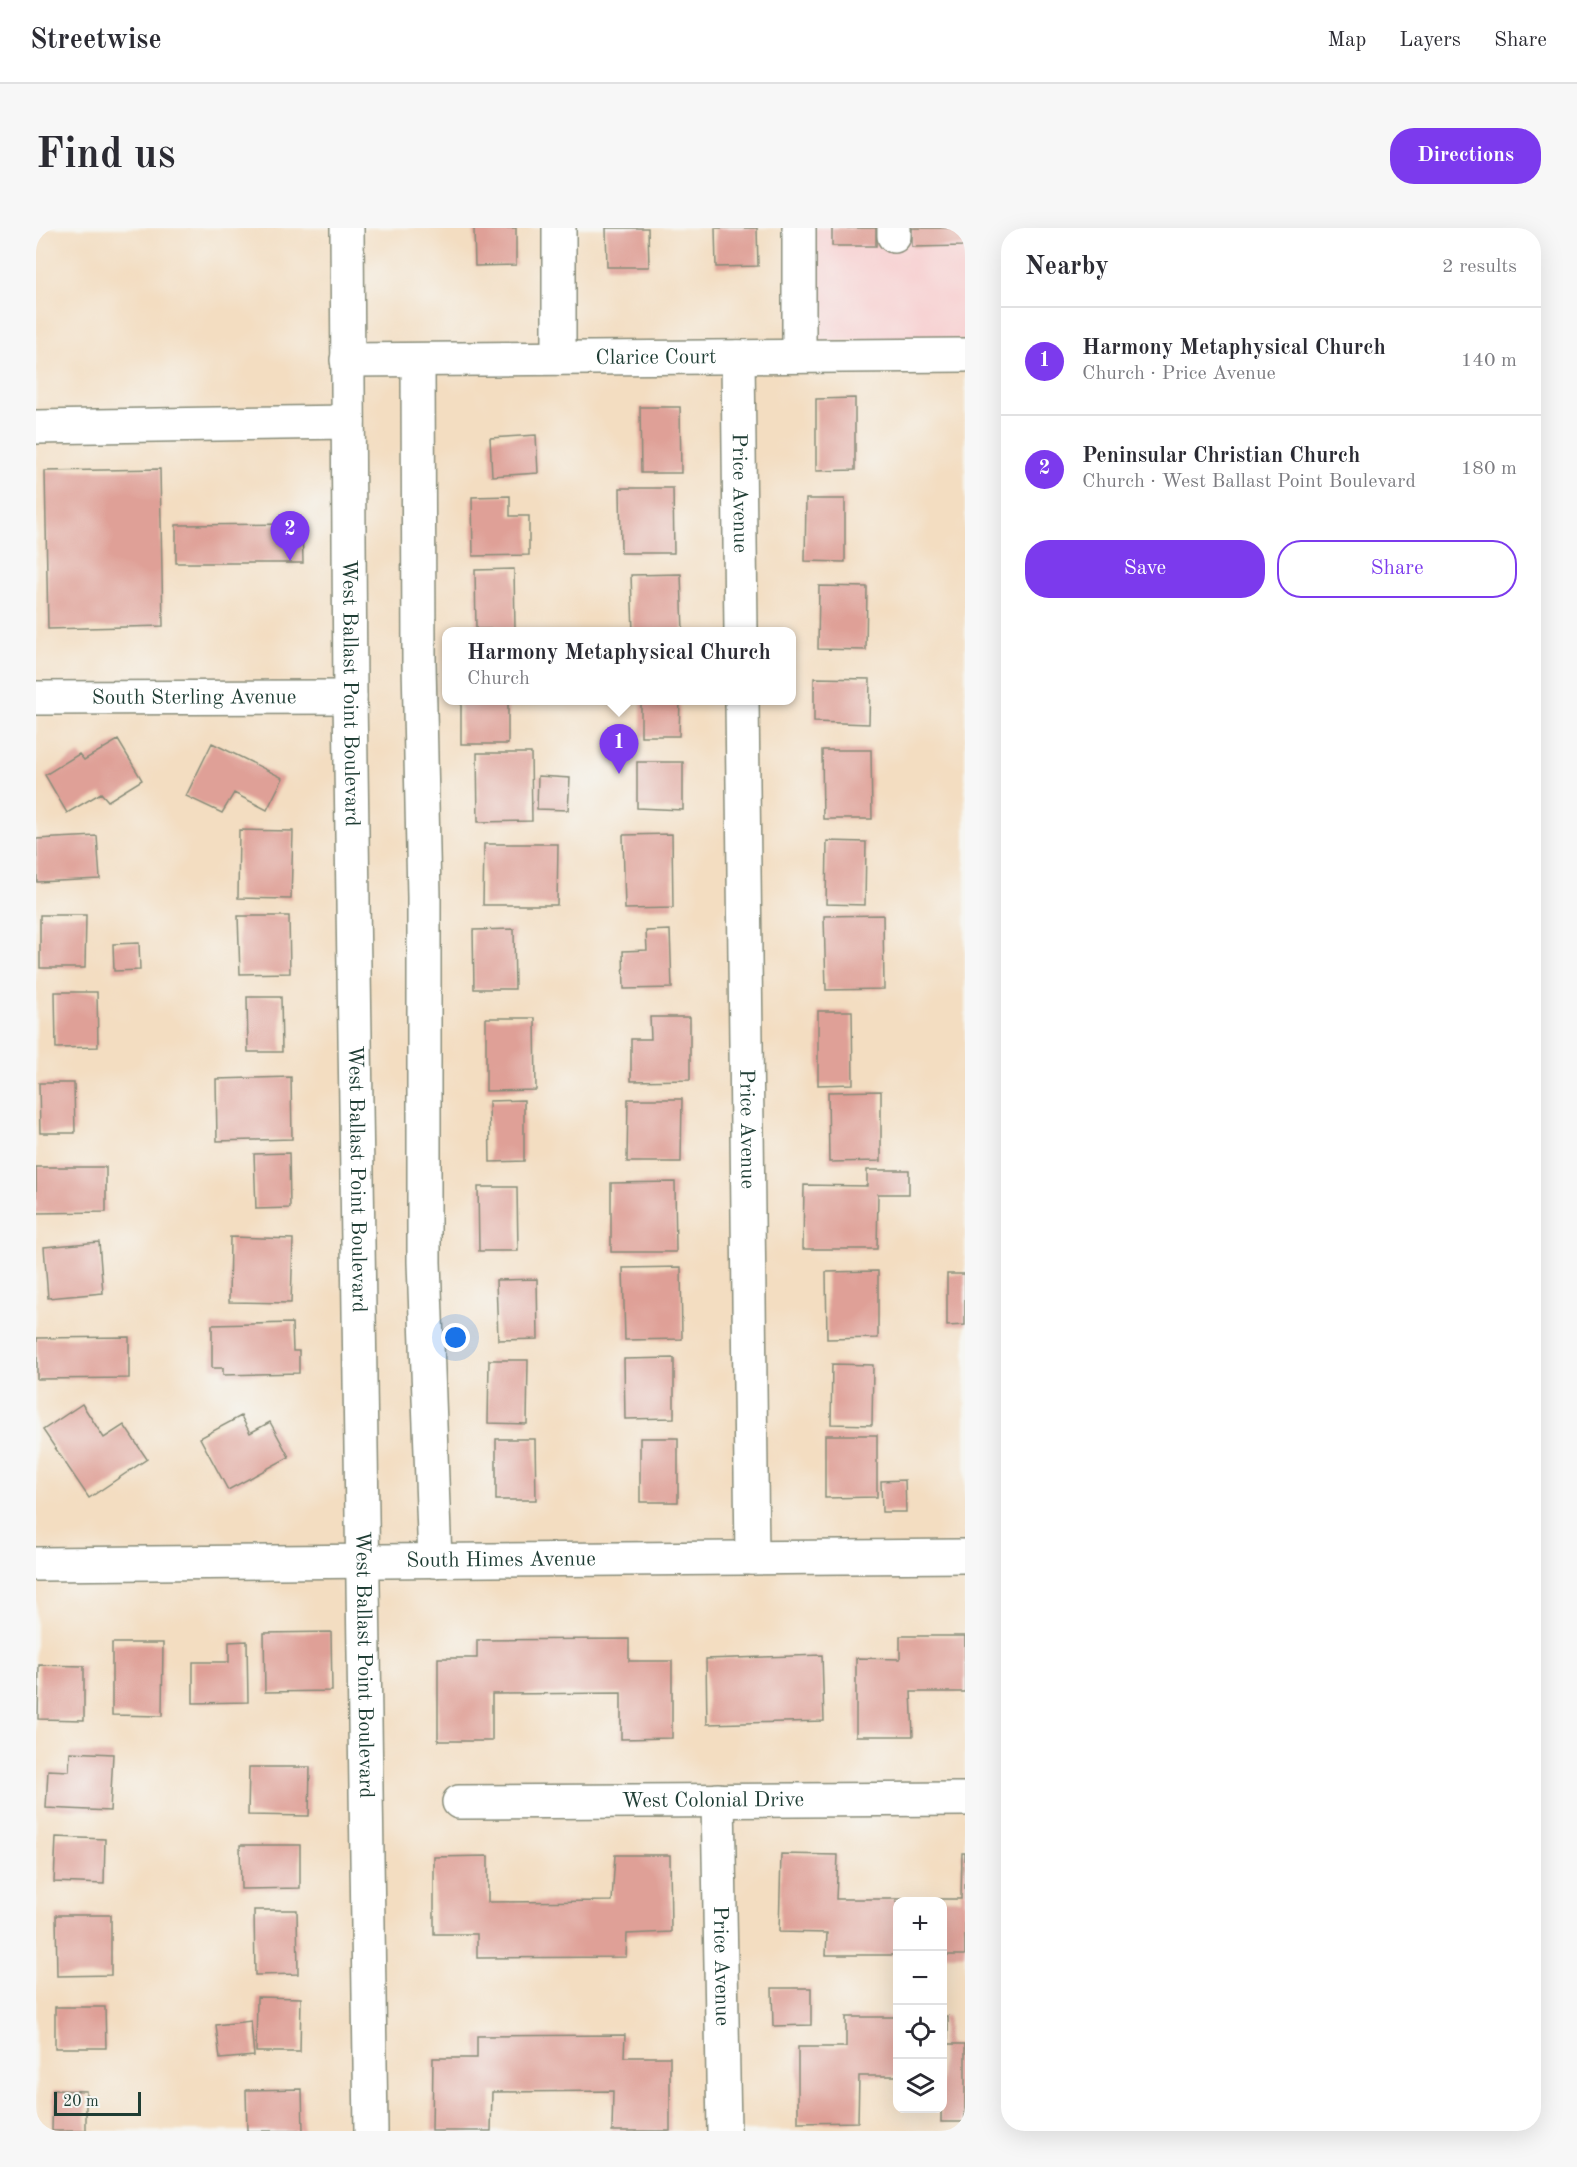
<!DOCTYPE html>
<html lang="en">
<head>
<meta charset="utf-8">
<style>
	:root { --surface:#fff; --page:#f7f7f7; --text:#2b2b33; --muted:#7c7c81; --line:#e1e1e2; --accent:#7c3aed }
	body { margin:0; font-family:"Old Standard TT",serif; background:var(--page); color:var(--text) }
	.controls { position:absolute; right:18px; bottom:18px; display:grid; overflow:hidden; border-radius:12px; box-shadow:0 6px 24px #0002 }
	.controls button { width:54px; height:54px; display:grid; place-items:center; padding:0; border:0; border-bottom:2px solid var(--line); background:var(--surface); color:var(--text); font:30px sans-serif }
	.scale { position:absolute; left:18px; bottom:15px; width:87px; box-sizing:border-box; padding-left:6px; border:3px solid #1f3d34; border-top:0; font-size:16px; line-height:21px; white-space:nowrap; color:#1f3d34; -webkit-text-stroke:4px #f6f6f2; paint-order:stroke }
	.you { position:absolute; left:420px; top:1110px; width:21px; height:21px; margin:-15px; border:4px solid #fff; border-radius:50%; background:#1a73e8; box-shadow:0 0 0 9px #1a73e833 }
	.badge { display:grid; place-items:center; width:39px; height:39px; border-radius:50%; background:var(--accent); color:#fff; font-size:20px; font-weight:700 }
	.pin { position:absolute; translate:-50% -50px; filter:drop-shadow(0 2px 3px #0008) }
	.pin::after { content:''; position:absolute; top:32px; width:21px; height:18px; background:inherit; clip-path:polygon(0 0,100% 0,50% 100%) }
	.popup { position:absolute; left:406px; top:399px; width:354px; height:78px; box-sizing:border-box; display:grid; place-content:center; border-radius:12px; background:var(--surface); filter:drop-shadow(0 2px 4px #0005); font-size:20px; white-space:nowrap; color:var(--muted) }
	.popup b { font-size:22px; color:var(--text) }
	.popup::after { content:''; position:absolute; left:50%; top:100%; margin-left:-12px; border:12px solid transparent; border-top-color:var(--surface) }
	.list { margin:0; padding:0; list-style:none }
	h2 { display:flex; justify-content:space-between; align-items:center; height:78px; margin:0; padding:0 24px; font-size:26px }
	h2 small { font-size:20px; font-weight:400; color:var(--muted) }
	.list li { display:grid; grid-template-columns:39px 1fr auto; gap:18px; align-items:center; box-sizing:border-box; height:108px; padding:0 24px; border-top:2px solid var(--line) }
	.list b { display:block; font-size:22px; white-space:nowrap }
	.list p { margin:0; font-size:20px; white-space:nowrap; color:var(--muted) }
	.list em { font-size:20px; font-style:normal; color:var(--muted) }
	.actions { display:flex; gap:12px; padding:18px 24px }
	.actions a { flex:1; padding:14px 0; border:2px solid var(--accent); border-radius:24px; text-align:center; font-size:21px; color:var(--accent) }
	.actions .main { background:var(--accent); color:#fff }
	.icon { flex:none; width:33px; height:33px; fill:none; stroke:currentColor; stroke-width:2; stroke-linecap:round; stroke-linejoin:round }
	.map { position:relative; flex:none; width:929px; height:1903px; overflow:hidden; border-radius:24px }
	header { display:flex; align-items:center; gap:36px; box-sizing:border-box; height:84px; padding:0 30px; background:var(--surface); border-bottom:2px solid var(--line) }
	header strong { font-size:28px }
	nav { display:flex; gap:33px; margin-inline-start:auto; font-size:21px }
	.intro { display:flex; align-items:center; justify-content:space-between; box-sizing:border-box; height:144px; padding:0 36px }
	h1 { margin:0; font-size:42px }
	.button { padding:15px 27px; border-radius:24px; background:var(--accent); color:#fff; font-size:21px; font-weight:700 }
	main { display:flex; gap:36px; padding:0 36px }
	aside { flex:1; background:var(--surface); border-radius:24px; box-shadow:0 6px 24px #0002 }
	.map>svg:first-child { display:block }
	.built { fill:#f7cfd0 }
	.building { fill:#dfa097 }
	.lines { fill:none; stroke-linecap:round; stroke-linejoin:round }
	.minor-casing { stroke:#898d7a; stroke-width:36 }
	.minor { stroke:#fff; stroke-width:33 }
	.labels { text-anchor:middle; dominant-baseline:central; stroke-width:4.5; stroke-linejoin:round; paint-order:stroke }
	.street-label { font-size:21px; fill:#1f3d34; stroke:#f6f6f2 }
</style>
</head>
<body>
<header>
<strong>Streetwise</strong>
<nav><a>Map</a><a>Layers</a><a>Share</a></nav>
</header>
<div class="intro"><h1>Find us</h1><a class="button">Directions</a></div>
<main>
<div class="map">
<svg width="929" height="1903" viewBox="0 0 929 1903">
	<rect width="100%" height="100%" fill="#f6f6f2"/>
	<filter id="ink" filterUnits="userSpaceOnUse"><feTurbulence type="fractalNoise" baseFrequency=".0167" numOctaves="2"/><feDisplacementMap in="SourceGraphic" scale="12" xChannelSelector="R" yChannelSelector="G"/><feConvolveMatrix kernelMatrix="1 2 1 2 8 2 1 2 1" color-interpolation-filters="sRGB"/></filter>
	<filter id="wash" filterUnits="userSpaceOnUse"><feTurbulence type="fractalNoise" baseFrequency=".008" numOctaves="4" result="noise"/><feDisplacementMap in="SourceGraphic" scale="24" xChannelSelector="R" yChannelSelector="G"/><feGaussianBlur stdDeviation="1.35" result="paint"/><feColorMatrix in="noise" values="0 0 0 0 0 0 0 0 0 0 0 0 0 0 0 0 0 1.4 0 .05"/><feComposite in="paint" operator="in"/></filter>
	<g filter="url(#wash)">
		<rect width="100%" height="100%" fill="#f3ddc1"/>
		<path class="built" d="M753 0H929V112L752 113Z"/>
		<g id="blocks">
			<path class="building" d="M438 0H480V37L439 38Z
				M570 0H612L613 39H571Z
				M679 0H721L722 38 680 39Z
				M796 0H840V18H796Z
				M876 0H929V18L876 19Z
				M819 170V242L780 243V171Z
				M604 179H644L645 245H605Z
				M500 207 502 245 456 248 454 210Z
				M124 241 127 398 12 401 9 243Z
				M584 260H637L638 325H585Z
				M474 268V288H493V327L437 328 436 269Z
				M770 271H809V334L769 333Z
				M266 296 267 335H140V297Z
				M478 341 479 401H440L439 342Z
				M645 346 647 404H597L595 347Z
				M783 358 831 359 830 422 782 421Z
				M778 450 834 451 833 496 778 494Z
				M425 472H472V516H425Z
				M605 472H644L643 508H605Z
				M82 512 106 552 72 573 65 565 31 585 9 547 43 526 48 532Z
				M176 515 247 550 231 582 198 565 186 585 150 568Z
				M786 522H835L836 591H787Z
				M441 525H495L496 593 442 594Z
				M601 534H647V582L601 580Z
				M502 548 534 550 532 582 501 581Z
				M203 602 257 603 255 671 202 670Z
				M636 606 637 680 589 681 587 607Z
				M61 608 64 651 1 654 0 611Z
				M791 613 830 614 829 677 790 676Z
				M448 616H522L521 677H447Z
				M4 687H50L49 740H4Z
				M847 687 848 761 790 762 788 688Z
				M202 688H253L254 745 204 746Z
				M478 701 479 761H438L437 702Z
				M634 702 636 760 588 761 587 723 611 722 610 703Z
				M103 715 104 742 78 743 77 716Z
				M19 764H61L62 819 20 820Z
				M211 769H245L246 824H212Z
				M782 783H816L817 856 782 857Z
				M614 789H654V852L595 853V811H615Z
				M450 790H499L500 862 450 863Z
				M255 849 256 911 181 913 180 851Z
				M3 855H38L39 905H4Z
				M845 863V933L793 934 792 864Z
				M592 871H646L645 934H591Z
				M488 872V933L454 934 453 873Z
				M253 925 254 980 220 981 218 926Z
				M0 939H70V984L0 985Z
				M831 942H873V966H842L841 1021H767L768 957 831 958Z
				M639 954 640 1024H575V955Z
				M442 959H481L482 1023H443Z
				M194 1009 257 1011 255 1075 193 1074Z
				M63 1014 67 1065 12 1070 8 1019Z
				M645 1039 646 1111 589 1112 587 1040Z
				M842 1043V1110L791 1111 790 1044Z
				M911 1046H929V1097L911 1098Z
				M501 1051 502 1111 462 1112 460 1052Z
				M256 1095 257 1123H263V1145L187 1147V1140H176V1097Z
				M93 1109V1150L1 1151V1110Z
				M638 1130V1190L589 1191 588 1131Z
				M453 1132H492L491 1196 452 1195Z
				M796 1136 837 1137 836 1197 795 1196Z
				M46 1176 68 1210 88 1197 111 1231 53 1270 7 1202Z
				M205 1188 214 1205 234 1194 253 1229 192 1262 164 1210Z
				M789 1207H841V1269L789 1270Z
				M604 1210H642V1274H604Z
				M460 1211H499L500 1272H460Z
				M869 1252 870 1284H846L845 1253Z
				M295 1404 296 1463 229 1464 228 1405Z
				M864 1408H929V1464H875L877 1508H820V1430L864 1431Z
				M593 1411V1433H636V1510L585 1511V1465L456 1466V1513H402V1430H441V1412Z
				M211 1413 212 1474 157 1475V1434H193V1414Z
				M76 1415H127L126 1488 76 1487Z
				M786 1427 788 1493 671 1496 670 1431Z
				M3 1437 48 1438V1492L2 1491Z
				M34 1524 77 1526 74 1583 10 1580 12 1542 33 1543Z
				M213 1539H274L273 1588 212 1587Z
				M20 1609 69 1611 68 1656 18 1654Z
				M204 1617H264V1660L205 1661Z
				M926 1625H929V1727H906V1674H861V1727H790L791 1705 743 1704 745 1626 802 1627 800 1671H925Z
				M579 1627H634L635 1704 591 1706 590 1729 441 1730V1706H398V1629L452 1628V1674L576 1673Z
				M218 1682H261L262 1746 219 1747Z
				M20 1687H75V1747L21 1748Z
				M736 1760H775V1797L737 1798Z
				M221 1769 265 1770 264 1824H220Z
				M19 1779H69L70 1820H19Z
				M906 1788H912V1816H929V1894H905Z
				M810 1789H861V1848H823L822 1894 762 1895V1819H810Z
				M215 1793 218 1828 184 1831 180 1797Z
				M589 1807 588 1829H634V1903H576L577 1863 456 1864 455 1903H396L397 1830H441V1808Z
				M266 1861 267 1903H211L210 1862Z
				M17 1862 50 1863V1903H16Z"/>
		</g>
	</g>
	<g filter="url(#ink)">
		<use href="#blocks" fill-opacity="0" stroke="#898d7a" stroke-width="1.5"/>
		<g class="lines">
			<g class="minor-casing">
				<g id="minor">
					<path id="s1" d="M311 0 314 469 335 1903"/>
					<path d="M763 0V128"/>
					<path d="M858 0V8"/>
					<path id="s2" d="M702 129 705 404"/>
					<path d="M523 130V0"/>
					<path id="s3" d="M311 132 929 127"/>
					<path d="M382 132 383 435 388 669V1034L399 1333"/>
					<path d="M0 199 312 194"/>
					<path id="s4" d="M0 470 314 469"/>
					<path id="s5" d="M706 472 716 1330"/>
					<path id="s6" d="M0 1336 929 1328"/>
					<path id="s7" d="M682 1572 688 1903"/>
					<path id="s8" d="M423 1574 929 1571"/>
				</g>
			</g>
			<use href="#minor" class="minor"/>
		</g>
	</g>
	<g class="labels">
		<g class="street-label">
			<text stroke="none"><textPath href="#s3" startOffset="309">Clarice Court</textPath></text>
			<text stroke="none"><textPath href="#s2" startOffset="136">Price Avenue</textPath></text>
			<text stroke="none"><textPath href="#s1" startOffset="465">West Ballast Point Boulevard</textPath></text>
			<text stroke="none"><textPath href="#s4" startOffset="158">South Sterling Avenue</textPath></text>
			<text stroke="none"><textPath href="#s5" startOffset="429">Price Avenue</textPath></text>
			<text stroke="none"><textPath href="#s1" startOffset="951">West Ballast Point Boulevard</textPath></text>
			<text stroke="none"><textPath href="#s6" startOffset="465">South Himes Avenue</textPath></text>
			<text stroke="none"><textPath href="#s1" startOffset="1437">West Ballast Point Boulevard</textPath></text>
			<text stroke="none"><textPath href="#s8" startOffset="254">West Colonial Drive</textPath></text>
			<text stroke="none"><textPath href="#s7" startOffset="166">Price Avenue</textPath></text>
		</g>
	</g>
</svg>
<div class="controls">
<button>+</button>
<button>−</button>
<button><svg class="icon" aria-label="locate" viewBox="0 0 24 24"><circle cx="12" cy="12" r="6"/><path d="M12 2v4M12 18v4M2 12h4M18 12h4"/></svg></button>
<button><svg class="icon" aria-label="layers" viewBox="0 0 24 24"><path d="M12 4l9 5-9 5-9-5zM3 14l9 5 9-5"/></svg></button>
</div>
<div class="scale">20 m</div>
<div class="you"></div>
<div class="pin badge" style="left:583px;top:546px">1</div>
<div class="popup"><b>Harmony Metaphysical Church</b>Church</div>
<div class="pin badge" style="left:254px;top:333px">2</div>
</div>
<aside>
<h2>Nearby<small>2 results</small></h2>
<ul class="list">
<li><span class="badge">1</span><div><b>Harmony Metaphysical Church</b><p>Church · Price Avenue</p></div><em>140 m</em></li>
<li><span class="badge">2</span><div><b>Peninsular Christian Church</b><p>Church · West Ballast Point Boulevard</p></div><em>180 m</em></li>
</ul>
<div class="actions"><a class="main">Save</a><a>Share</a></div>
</aside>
</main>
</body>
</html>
